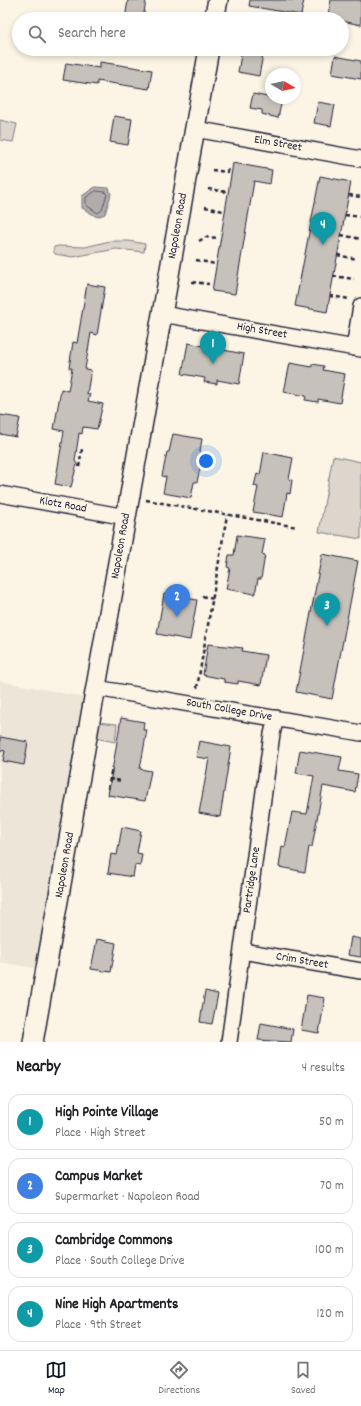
<!DOCTYPE html>
<html lang="en">
<head>
<meta charset="utf-8">
<style>
	:root { --surface:#fff; --page:#f6f6f6; --text:#202124; --muted:#757577; --line:#e0e0e0; --accent:#111827 }
	body { margin:0; font-family:Dekko,sans-serif; background:var(--page); color:var(--text) }
	.compass { position:absolute; left:265px; top:68px; width:36px; height:36px; border-radius:50%; background:var(--surface); box-shadow:0 2px 6px #0003; rotate:99deg }
	.you { position:absolute; left:206px; top:461px; width:14px; height:14px; margin:-10px; border:3px solid #fff; border-radius:50%; background:#1a73e8; box-shadow:0 0 0 6px #1a73e833 }
	.badge { display:grid; place-items:center; width:26px; height:26px; border-radius:50%; background:var(--accent); color:#fff; font-size:13px; font-weight:700 }
	.pin { position:absolute; translate:-50% -33px; filter:drop-shadow(0 1px 2px #0008) }
	.pin::after { content:''; position:absolute; top:21px; width:14px; height:12px; background:inherit; clip-path:polygon(0 0,100% 0,50% 100%) }
	.list { margin:0; padding:0; list-style:none }
	h2 { display:flex; justify-content:space-between; align-items:center; height:52px; margin:0; padding:0 16px; font-size:17px }
	h2 small { font-size:13px; font-weight:400; color:var(--muted) }
	.list li { display:grid; grid-template-columns:26px 1fr auto; gap:12px; align-items:center; box-sizing:border-box; height:56px; margin:0 8px 8px; padding:0 8px; border:1px solid var(--line); border-radius:12px }
	.list b { display:block; font-size:15px; white-space:nowrap }
	.list p { margin:0; font-size:13px; white-space:nowrap; color:var(--muted) }
	.list em { font-size:13px; font-style:normal; color:var(--muted) }
	.icon { flex:none; width:22px; height:22px; fill:none; stroke:currentColor; stroke-width:2; stroke-linecap:round; stroke-linejoin:round }
	.map { position:relative; flex:none; width:361px; height:1042px; overflow:hidden }
	.search { position:absolute; background:var(--surface); box-shadow:0 2px 6px #0003; left:12px; right:12px; top:12px; height:44px; display:flex; align-items:center; gap:10px; box-sizing:border-box; padding:0 14px; border-radius:22px; color:var(--muted); font-size:15px }
	.sheet { height:308px; background:var(--surface) }
	nav { display:flex; justify-content:space-around; align-items:center; box-sizing:border-box; height:56px; border-top:1px solid var(--line); background:var(--surface); font-size:11px; color:var(--muted) }
	nav a { display:grid; justify-items:center; gap:2px }
	nav .on { color:var(--accent) }
	.map>svg:first-child { display:block }
	.built { fill:#ece5d8 }
	.green { fill:#dcd6cc; stroke:#7f7c84 }
	.water { fill:#b2adab; stroke:#78757e }
	.lines { fill:none; stroke-linecap:round; stroke-linejoin:round }
	.shore { stroke:#5c5a68; stroke-width:1 }
	.building { fill:#c6c1bb; stroke:#22223b }
	.minor-casing { stroke:#22223b; stroke-width:18 }
	.major-casing { stroke:#22223b; stroke-width:22 }
	.path { stroke:#22223b; stroke-width:2.5; stroke-dasharray:4 3; stroke-linecap:butt }
	.minor { stroke:#fcf5e5; stroke-width:15 }
	.major { stroke:#fcf5e5; stroke-width:19 }
	.labels { text-anchor:middle; dominant-baseline:central; stroke-width:3.5; stroke-linejoin:round; paint-order:stroke }
	.street-label { font-size:12px; fill:#22223b; stroke:#fcf5e5 }
</style>
</head>
<body>
<div class="map">
<svg width="361" height="1042" viewBox="0 0 361 1042">
	<rect width="100%" height="100%" fill="#fcf5e5"/>
	<filter id="ink" filterUnits="userSpaceOnUse"><feTurbulence type="fractalNoise" baseFrequency=".025" numOctaves="2"/><feDisplacementMap in="SourceGraphic" scale="8" xChannelSelector="R" yChannelSelector="G"/><feConvolveMatrix kernelMatrix="1 2 1 2 8 2 1 2 1" color-interpolation-filters="sRGB"/></filter>
	<g filter="url(#ink)">
		<path class="built" d="M0 681 73 695 94 701 46 970 0 962Z"/>
		<path class="green" d="M0 120 17 124 13 142 0 140Z
			M110 241H129L145 244 144 252 116 249 73 257 55 254 53 250 54 247 59 246 85 247Z
			M333 456 361 462V539L319 532Z
			M97 722 117 724 115 742 95 738Z"/>
		<path class="water" d="M95 187 109 188 111 194 105 214 97 217 82 208V196Z"/>
		<g class="lines">
			<path class="shore" d="M96 191 105 192 107 194 102 210 98 213 86 205V198Z"/>
		</g>
		<path class="building" d="M128 0H146L143 19H125Z
			M250 0H304L301 15 249 6Z
			M331 0H361V25L342 21V19H327Z
			M242 49H264L259 76 238 72Z
			M335 56 361 61V79L332 74Z
			M100 62 152 70 149 89 97 81V85L63 80 66 63 100 68Z
			M253 94 282 100 278 118 262 114V110L250 108Z
			M318 102 335 105 331 126 314 123Z
			M114 116 132 119 128 145 110 142Z
			M233 163 272 170 270 184 254 181 235 294 212 291Z
			M320 176 351 182 327 312 295 306Z
			M87 284 105 287 97 335 91 333 85 369 91 370 87 394H90L88 401 103 404 97 429 83 427 82 434 79 433 75 461 77 464 71 487 55 484 64 431 54 429 61 389 68 391 72 368H69L73 342 77 343Z
			M188 343 210 347V345L223 347V350L244 354 239 384 217 380V384L204 382 205 378 182 374Z
			M290 363 312 367V364L324 366 323 370 345 374 340 403 318 399V402L305 400 306 396 284 392Z
			M0 415 20 418 16 437 0 434Z
			M173 434 202 439 199 458 202 459 197 482H194L191 498 163 493 166 477 162 476 167 452H169Z
			M264 452 293 458 289 479 292 480 290 494 287 493 283 517 253 512 258 487 254 486 257 474 260 475Z
			M237 535 265 539 262 554 265 555 261 579H258L255 594 226 589 230 568 227 567 229 555H234Z
			M322 554 358 561 332 699 296 692Z
			M164 594 197 600 190 640 157 634Z
			M208 644 243 648 242 651 266 655 261 685 238 681V684L224 682V679L203 675Z
			M121 718 144 722 143 730H147L140 769 151 771 145 801 108 795Z
			M0 737 28 742 24 765 3 761 5 751 0 750Z
			M199 741 231 747 220 817 199 813 209 759 196 757Z
			M300 750 342 757 339 771 358 774 355 792 323 786 312 847H309L305 872 279 867 282 846 285 847 292 812 307 814 314 776 296 773Z
			M122 827 141 831 137 853 142 854 140 866 135 865 133 877 108 873 111 854 117 855Z
			M351 937 361 939V957L348 955Z
			M97 939 116 943 111 972 91 969Z
			M205 991 218 994 212 1024 200 1022Z
			M307 995 325 998 319 1033 301 1030Z
			M261 1023 293 1029 291 1042 258 1040Z"/>
		<g class="lines">
			<g class="minor-casing">
				<path id="minor" d="M195 129 361 159
					M162 314 361 349
					M354 348 361 306
					M0 494 126 517
					M96 688 361 733
					M242 951 361 971
					M229 1042 272 734 276 718"/>
			</g>
			<g class="major-casing">
				<path id="major" d="M214 19 218 0
					M33 1042 209 49"/>
			</g>
			<path class="path" d="M212 170 227 172 228 168
				M208 189 227 192
				M349 195 361 197
				M205 207 223 211
				M345 215 361 217
				M341 235 361 239
				M199 241 206 237 218 238
				M337 255 357 259
				M196 260 215 264
				M333 276 354 279
				M192 282 209 284
				M330 296 350 299
				M79 467 82 449
				M146 500 297 527
				M202 596 213 599
				M197 688 227 515
				M109 779 122 781
				M108 789 112 767"/>
			<use href="#minor" class="minor"/>
			<use href="#major" class="major"/>
		</g>
	</g>
	<g class="labels">
		<g class="street-label">
			<text transform="translate(278 144) rotate(10)">Elm Street</text>
			<text transform="translate(178 226) rotate(-80)">Napoleon Road</text>
			<text transform="translate(262 331) rotate(10)">High Street</text>
			<text transform="translate(63 505) rotate(10)">Klotz Road</text>
			<text transform="translate(121 546) rotate(-80)">Napoleon Road</text>
			<text transform="translate(229 710) rotate(10)">South College Drive</text>
			<text transform="translate(65 865) rotate(-80)">Napoleon Road</text>
			<text transform="translate(252 880) rotate(-82)">Partridge Lane</text>
			<text transform="translate(302 961) rotate(10)">Crim Street</text>
		</g>
	</g>
</svg>
<svg class="compass" viewBox="-18 -18 36 36"><path d="M0-13l5 13h-10z" fill="#e53935"/><path d="M0 13l5-13h-10z" fill="#757577"/></svg>
<div class="you"></div>
<div class="pin badge" style="left:213px;top:364px;background:#0f9aa8">1</div>
<div class="pin badge" style="left:177px;top:617px;background:#3f7fe0">2</div>
<div class="pin badge" style="left:327px;top:626px;background:#0f9aa8">3</div>
<div class="pin badge" style="left:323px;top:245px;background:#0f9aa8">4</div>
<div class="search"><svg class="icon" aria-label="search" viewBox="0 0 24 24"><circle cx="10" cy="10" r="6"/><path d="M15 15l6 6"/></svg>Search here</div>
</div>
<section class="sheet">
<h2>Nearby<small>4 results</small></h2>
<ul class="list">
<li><span class="badge" style="background:#0f9aa8">1</span><div><b>High Pointe Village</b><p>Place · High Street</p></div><em>50 m</em></li>
<li><span class="badge" style="background:#3f7fe0">2</span><div><b>Campus Market</b><p>Supermarket · Napoleon Road</p></div><em>70 m</em></li>
<li><span class="badge" style="background:#0f9aa8">3</span><div><b>Cambridge Commons</b><p>Place · South College Drive</p></div><em>100 m</em></li>
<li><span class="badge" style="background:#0f9aa8">4</span><div><b>Nine High Apartments</b><p>Place · 9th Street</p></div><em>120 m</em></li>
</ul>
</section>
<nav>
<a class="on"><svg class="icon" aria-label="map" viewBox="0 0 24 24"><path d="M3 6l6-2 6 2 6-2v14l-6 2-6-2-6 2zM9 4v14M15 6v14"/></svg>Map</a>
<a><svg class="icon" aria-label="directions" viewBox="0 0 24 24"><path d="M12 3l9 9-9 9-9-9zM9 14v-3h6M13 9l2 2-2 2"/></svg>Directions</a>
<a><svg class="icon" aria-label="saved" viewBox="0 0 24 24"><path d="M7 4h10v16l-5-4-5 4z"/></svg>Saved</a>
</nav>
</body>
</html>
